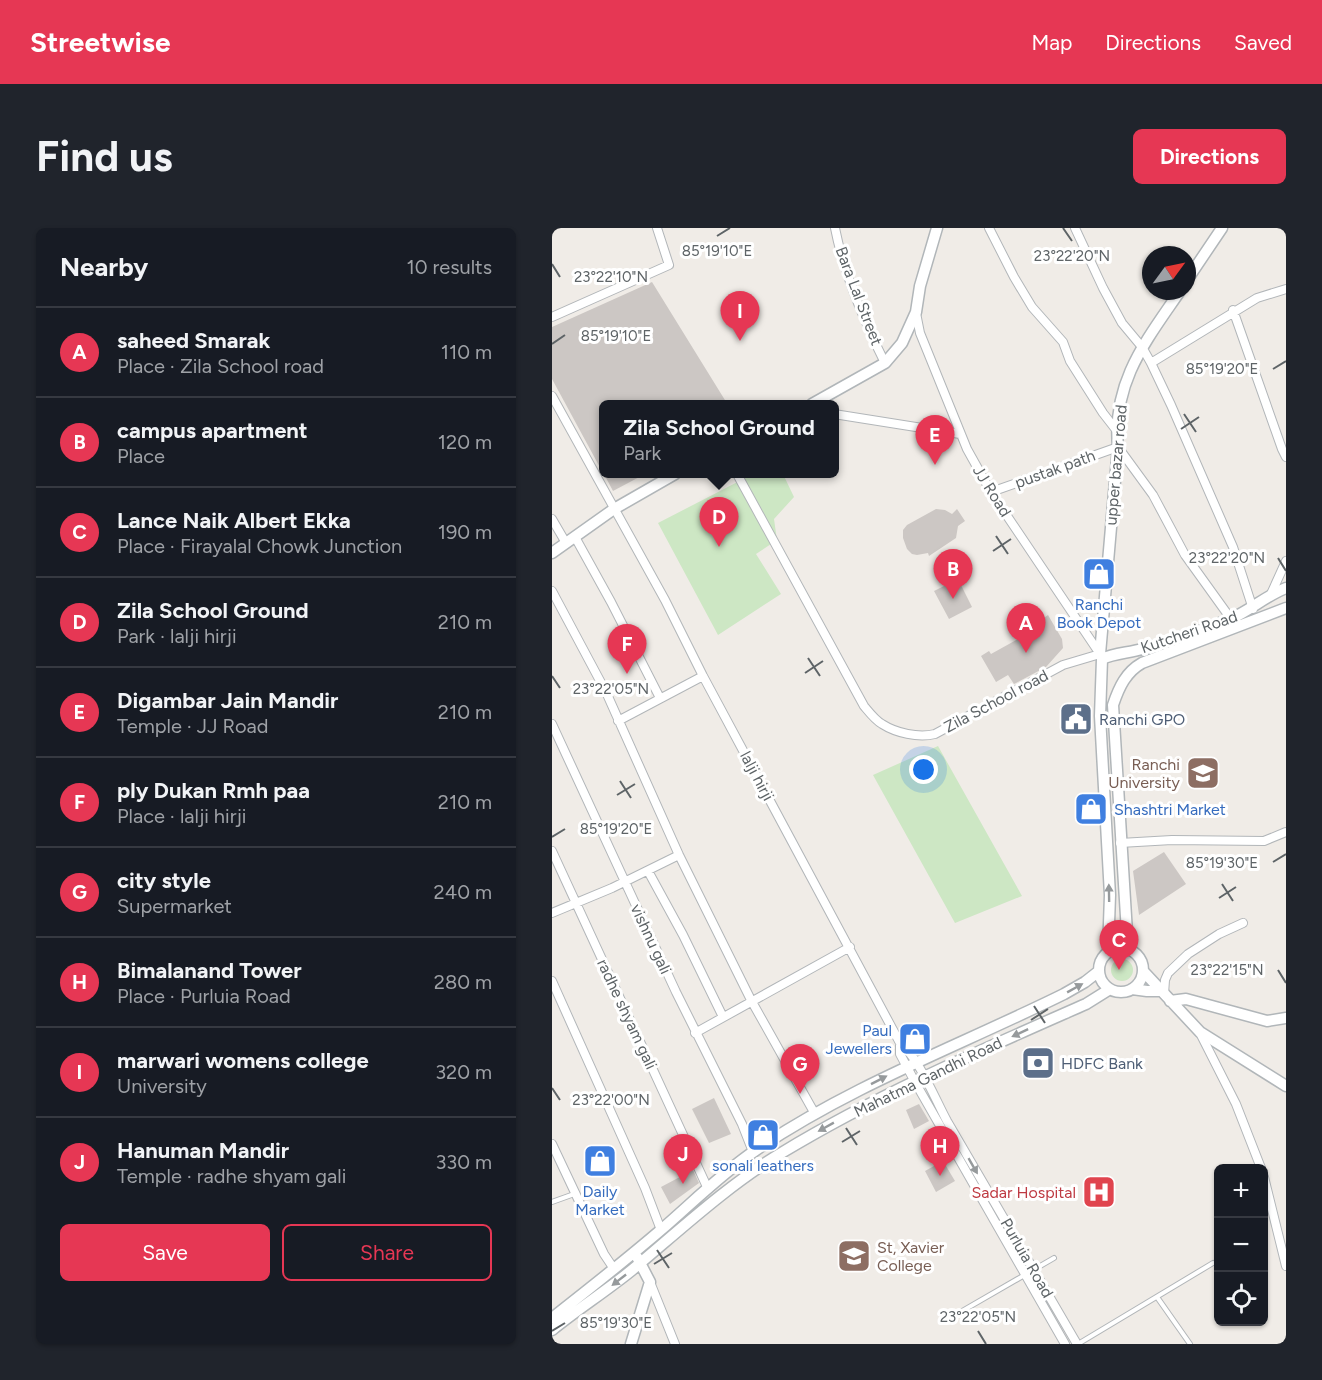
<!DOCTYPE html>
<html lang="en">
<head>
<meta charset="utf-8">
<style>
	:root { --surface:#171b24; --page:#20242c; --text:#f1f3f6; --muted:#9ea1a6; --line:#363941; --accent:#e63754 }
	body { margin:0; font-family:Figtree,sans-serif; background:var(--page); color:var(--text) }
	.controls { position:absolute; right:18px; bottom:18px; display:grid; overflow:hidden; border-radius:9px; box-shadow:0 2px 4px #0004 }
	.controls button { width:54px; height:54px; display:grid; place-items:center; padding:0; border:0; border-bottom:2px solid var(--line); background:var(--surface); color:var(--text); font:30px sans-serif }
	.compass { position:absolute; left:590px; top:18px; width:54px; height:54px; border-radius:50%; background:var(--surface); box-shadow:0 2px 4px #0004; rotate:57deg }
	.you { position:absolute; left:372px; top:542px; width:21px; height:21px; margin:-15px; border:4px solid #fff; border-radius:50%; background:#1a73e8; box-shadow:0 0 0 9px #1a73e833 }
	.badge { display:grid; place-items:center; width:39px; height:39px; border-radius:50%; background:var(--accent); color:#fff; font-size:20px; font-weight:700 }
	.pin { position:absolute; translate:-50% -50px; filter:drop-shadow(0 2px 3px #0008) }
	.pin::after { content:''; position:absolute; top:32px; width:21px; height:18px; background:inherit; clip-path:polygon(0 0,100% 0,50% 100%) }
	.popup { position:absolute; left:47px; top:172px; width:240px; height:78px; box-sizing:border-box; display:grid; place-content:center; border-radius:9px; background:var(--surface); filter:drop-shadow(0 2px 4px #0005); font-size:20px; white-space:nowrap; color:var(--muted) }
	.popup b { font-size:22px; color:var(--text) }
	.popup::after { content:''; position:absolute; left:50%; top:100%; margin-left:-12px; border:12px solid transparent; border-top-color:var(--surface) }
	.list { margin:0; padding:0; list-style:none }
	h2 { display:flex; justify-content:space-between; align-items:center; height:78px; margin:0; padding:0 24px; font-size:26px }
	h2 small { font-size:20px; font-weight:400; color:var(--muted) }
	.list li { display:grid; grid-template-columns:39px 1fr auto; gap:18px; align-items:center; box-sizing:border-box; height:90px; padding:0 24px; border-top:2px solid var(--line) }
	.list b { display:block; font-size:22px; white-space:nowrap }
	.list p { margin:0; font-size:20px; white-space:nowrap; color:var(--muted) }
	.list em { font-size:20px; font-style:normal; color:var(--muted) }
	.actions { display:flex; gap:12px; padding:18px 24px }
	.actions a { flex:1; padding:14px 0; border:2px solid var(--accent); border-radius:9px; text-align:center; font-size:21px; color:var(--accent) }
	.actions .main { background:var(--accent); color:#fff }
	.icon { flex:none; width:33px; height:33px; fill:none; stroke:currentColor; stroke-width:2; stroke-linecap:round; stroke-linejoin:round }
	.map { position:relative; flex:none; width:734px; height:1116px; overflow:hidden; border-radius:9px }
	header { display:flex; align-items:center; gap:36px; box-sizing:border-box; height:84px; padding:0 30px; background:var(--accent); color:#fff }
	header strong { font-size:28px }
	nav { display:flex; gap:33px; margin-inline-start:auto; font-size:21px }
	.intro { display:flex; align-items:center; justify-content:space-between; box-sizing:border-box; height:144px; padding:0 36px }
	h1 { margin:0; font-size:42px }
	.button { padding:15px 27px; border-radius:9px; background:var(--accent); color:#fff; font-size:21px; font-weight:700 }
	main { display:flex; gap:36px; padding:0 36px }
	aside { flex:1; background:var(--surface); border-radius:9px; box-shadow:0 2px 4px #0004 }
	.map>svg:first-child { display:block }
	.green { fill:#cde7c4 }
	.building { fill:#ccc7c4 }
	.lines { fill:none; stroke-linecap:round; stroke-linejoin:round }
	.lane-casing { stroke:#b2b6b9; stroke-width:6 }
	.street-casing { stroke:#b2b6b9; stroke-width:10 }
	.secondary-casing { stroke:#b1b6b9; stroke-width:13 }
	.lane { stroke:#fff; stroke-width:4 }
	.street { stroke:#fff; stroke-width:8 }
	.secondary { stroke:#fff; stroke-width:10 }
	.oneway { fill:#969a9c }
	.ticks { fill:none; stroke:#5e6467; stroke-width:2 }
	.labels { text-anchor:middle; dominant-baseline:central; stroke-width:6; stroke-linejoin:round; paint-order:stroke }
	.street-label { font-size:16px; fill:#5e6467; stroke:#fff }
	.shop-label { font-size:16px; fill:#366cbe; stroke:#fff }
	.service-label { font-size:16px; fill:#4e5e75; stroke:#fff; text-anchor:start }
	.education-label { font-size:16px; fill:#785e54; stroke:#fff; text-anchor:end }
	.health-label { font-size:16px; fill:#be3a42; stroke:#fff; text-anchor:end }
	.ticks-label { font-size:15px; text-anchor:middle; fill:#5e6467; stroke:#fff; stroke-width:6; stroke-linejoin:round; paint-order:stroke }
</style>
</head>
<body>
<header>
<strong>Streetwise</strong>
<nav><a>Map</a><a>Directions</a><a>Saved</a></nav>
</header>
<div class="intro"><h1>Find us</h1><a class="button">Directions</a></div>
<main>
<aside>
<h2>Nearby<small>10 results</small></h2>
<ul class="list">
<li><span class="badge">A</span><div><b>saheed Smarak</b><p>Place · Zila School road</p></div><em>110 m</em></li>
<li><span class="badge">B</span><div><b>campus apartment</b><p>Place</p></div><em>120 m</em></li>
<li><span class="badge">C</span><div><b>Lance Naik Albert Ekka</b><p>Place · Firayalal Chowk Junction</p></div><em>190 m</em></li>
<li><span class="badge">D</span><div><b>Zila School Ground</b><p>Park · lalji hirji</p></div><em>210 m</em></li>
<li><span class="badge">E</span><div><b>Digambar Jain Mandir</b><p>Temple · JJ Road</p></div><em>210 m</em></li>
<li><span class="badge">F</span><div><b>ply Dukan Rmh paa</b><p>Place · lalji hirji</p></div><em>210 m</em></li>
<li><span class="badge">G</span><div><b>city style</b><p>Supermarket</p></div><em>240 m</em></li>
<li><span class="badge">H</span><div><b>Bimalanand Tower</b><p>Place · Purluia Road</p></div><em>280 m</em></li>
<li><span class="badge">I</span><div><b>marwari womens college</b><p>University</p></div><em>320 m</em></li>
<li><span class="badge">J</span><div><b>Hanuman Mandir</b><p>Temple · radhe shyam gali</p></div><em>330 m</em></li>
</ul>
<div class="actions"><a class="main">Save</a><a>Share</a></div>
</aside>
<div class="map">
<svg width="734" height="1116" viewBox="0 0 734 1116">
	<rect width="100%" height="100%" fill="#f0ece7"/>
	<path class="green" d="M201 246H231L242 269 222 291 225 312 204 326 229 366 166 407 106 295Z
		M386 518 470 668 403 695 321 547Z
		M559 742a11 11 0 1 1 22 0a11 11 0 1 1-22 0Z"/>
	<path class="building" d="M100 54 176 177H51V245L0 151V99Z
		M52 246H93L61 263Z
		M384 281 393 282 400 286 405 281 413 293 406 298 404 310 377 328 376 325 365 327 360 326 355 321 351 310V302L355 297Z
		M406 351 420 379 397 391 382 363Z
		M496 387 510 411 511 420 494 439 462 456 456 447 444 454 429 428 437 423 439 426 466 411 459 398 466 394 468 398 482 391 485 395Z
		M612 624 634 656 587 687 581 643Z
		M162 870 179 906 157 915 140 881Z
		M367 876 377 893 362 901 354 882Z
		M391 933 403 953 384 964 373 943Z
		M141 942 147 955 118 976 109 959Z"/>
	<g class="lines">
		<g class="lane-casing">
			<path id="lane" d="M0 974 25 965
				M605 1069 638 1116
				M405 1086 502 1030
				M526 1116 661 1035"/>
		</g>
		<g class="street-casing">
			<path id="street" d="M283 0C292 46 312 93 333 135
				M437 0 462 49 480 79 511 114 518 133 551 185 565 203
				M523 0 551 60 570 95 590 119 599 135 619 177 681 319 701 381
				M681 82 730 221 734 229
				M0 89 117 37 105 0
				M599 135 705 70 734 61
				M0 168 113 372 151 448 348 815C367 830 383 871 395 893 438 968 482 1042 525 1116
				M282 186 408 206
				M185 246 312 478C317 484 323 492 330 496 344 505 366 510 383 506L511 437 548 426 439 264 415 221 368 105 364 85
				M439 264 566 219 601 267 633 327 679 391
				M0 291 14 315
				M23 309 59 374 108 470
				M0 363 54 464 127 627 199 772 263 886
				M719 366 734 333
				M66 493 151 448
				M0 496 124 764 190 896 201 924
				M568 615 620 612 712 613 734 604
				M0 623 156 961
				M96 643 131 707 171 789
				M0 685 60 660 127 627
				M0 753 93 960 109 1002
				M612 766 613 752 616 745 636 726 667 706 691 695
				M143 805 298 719
				M648 805 684 876 709 940
				M348 815V826L363 854 513 1116
				M0 916 52 1026 62 1041
				M712 949 734 1038
				M98 1054 123 1116"/>
		</g>
		<g class="secondary-casing">
			<path id="secondary" d="M635 52 670 0
				M260 176 333 135 350 115 364 84 368 58 385 0
				M0 325 62 281 123 246
				M551 430 548 426 566 219C560 154 594 113 628 63
				M547 742a22 22 0 1 1 44 0a22 22 0 1 1-44 0Z
				M576 721 561 477C567 459 574 444 590 435L734 380
				M556 724 558 667 548 488 550 431C562 425 577 425 590 421 619 414 650 402 678 391 698 383 713 368 734 360
				M591 743 648 804 734 858
				M580 761 595 763H607
				M618 773 634 771 715 793 734 790
				M0 1090C37 1061 74 1032 110 1001 140 975 170 945 204 922 300 857 409 817 512 766L533 754 547 743
				M0 1102C26 1081 54 1063 80 1042 129 1001 176 957 231 924 327 866 432 821 534 776L558 761
				M79 1116 98 1054 85 1029"/>
		</g>
		<use href="#lane" class="lane"/>
		<use href="#street" class="street"/>
		<use href="#secondary" class="secondary"/>
	</g>
	<defs><path id="oneway-solid" d="M-6-.8H1V-3.2L6.5 0L1 3.2V.8H-6Z" transform="scale(1.5)"/></defs>
	<g class="oneway">
		<use href="#oneway-solid" transform="translate(557 665) rotate(-91)"/>
		<use href="#oneway-solid" transform="translate(523 760) rotate(-29)"/>
		<use href="#oneway-solid" transform="translate(468 805) rotate(155)"/>
		<use href="#oneway-solid" transform="translate(327 852) rotate(-27)"/>
		<use href="#oneway-solid" transform="translate(274 899) rotate(151)"/>
		<use href="#oneway-solid" transform="translate(421 938) rotate(60)"/>
		<use href="#oneway-solid" transform="translate(67 1052) rotate(142)"/>
	</g>
	<path class="ticks" d="M511 0 520 13M165 8 178 0M0 36 8 49M0 116 13 107M721 141 734 133M632 186 644 204M629 201 647 189M444 308 456 326M441 323 459 311M726 330 734 343M256 430 268 448M253 445 271 433M0 448 8 460M68 553 79 570M65 567 83 556M0 609 13 601M721 634 734 626M670 656 681 673M667 670 684 659M726 742 734 755M482 778 493 795M479 792 496 781M0 860 8 872M294 900 305 917M290 914 308 903M105 1022 117 1040M102 1036 120 1025M0 1103 13 1095M426 1103 434 1116"/>
	<defs>
		<g id="shop-square" transform="scale(1.725)"><rect x="-9" y="-9" width="18" height="18" rx="4" fill="#3f7fe0" stroke="#fff"/><path d="M-5-2.5h2.3a2.7 3.5 0 0 1 5.4 0H5L5.5 6h-11ZM-1.5-2.5h3a1.5 2.3 0 0 0-3 0Z" fill="#fff"/></g>
		<g id="civic-square" transform="scale(1.725)"><rect x="-9" y="-9" width="18" height="18" rx="4" fill="#5c6f8a" stroke="#fff"/><path d="M-.6-6.5H3V-4.5H.6V-3L4-1V1h2V6H-6V1h2V-1L-.6-3ZM-1.2 2.5V6h2.4V2.5Z" fill="#fff"/></g>
		<g id="university-square" transform="scale(1.725)"><rect x="-9" y="-9" width="18" height="18" rx="4" fill="#8d6e63" stroke="#fff"/><path d="M0-5L7-2L0 1L-7-2ZM-4 1L0 2.5L4 1V4Q0 6-4 4Z" fill="#fff"/></g>
		<g id="bank-square" transform="scale(1.725)"><rect x="-9" y="-9" width="18" height="18" rx="4" fill="#5c6f8a" stroke="#fff"/><path d="M-6-4H6V4H-6ZM0-2.3a2.3 2.3 0 1 0 0 4.6a2.3 2.3 0 1 0 0-4.6Z" fill="#fff"/></g>
		<g id="hospital-square" transform="scale(1.725)"><rect x="-9" y="-9" width="18" height="18" rx="4" fill="#e0444e" stroke="#fff"/><path d="M-5-5h3v3.5h4V-5h3V5h-3V1.5h-4V5h-3Z" fill="#fff"/></g>
	</defs>
	<g fill-rule="evenodd">
		<use href="#shop-square" x="547" y="346"/>
		<use href="#civic-square" x="524" y="491"/>
		<use href="#university-square" x="651" y="545"/>
		<use href="#shop-square" x="539" y="581"/>
		<use href="#shop-square" x="363" y="811"/>
		<use href="#bank-square" x="486" y="835"/>
		<use href="#shop-square" x="211" y="907"/>
		<use href="#shop-square" x="48" y="933"/>
		<use href="#hospital-square" x="547" y="964"/>
		<use href="#university-square" x="302" y="1028"/>
	</g>
	<g class="labels">
		<g class="street-label">
			<text transform="translate(307 68) rotate(69)">Bara Lal Street</text>
			<text transform="translate(564 237) rotate(-85)">upper bazar road</text>
			<text transform="translate(503 241) rotate(-20)">pustak path</text>
			<text transform="translate(440 263) rotate(58)">JJ Road</text>
			<text transform="translate(637 404) rotate(-19)">Kutcheri Road</text>
			<text transform="translate(444 473) rotate(-28)">Zila School road</text>
			<text transform="translate(205 548) rotate(62)">lalji hirji</text>
			<text transform="translate(99 711) rotate(65)">vishnu gali</text>
			<text transform="translate(75 786) rotate(65)">radhe shyam gali</text>
			<text transform="translate(376 849) rotate(-26)">Mahatma Gandhi Road</text>
			<text transform="translate(475 1030) rotate(60)">Purluia Road</text>
		</g>
		<g class="shop-label">
			<text x="547" y="376">Ranchi<tspan x="547" dy="18">Book Depot</tspan></text>
			<text x="562" y="581" text-anchor="start">Shashtri Market</text>
			<text x="340" y="802" text-anchor="end">Paul<tspan x="340" dy="18">Jewellers</tspan></text>
			<text x="211" y="937">sonali leathers</text>
			<text x="48" y="963">Daily<tspan x="48" dy="18">Market</tspan></text>
		</g>
		<g class="service-label">
			<text x="547" y="491">Ranchi GPO</text>
			<text x="509" y="835">HDFC Bank</text>
		</g>
		<g class="education-label">
			<text x="628" y="536">Ranchi<tspan x="628" dy="18">University</tspan></text>
			<text x="325" y="1019" text-anchor="start">St, Xavier<tspan x="325" dy="18">College</tspan></text>
		</g>
		<g class="health-label">
			<text x="524" y="964">Sadar Hospital</text>
		</g>
	</g>
	<g class="ticks-label">
		<text x="165" y="28">85°19'10"E</text>
		<text x="520" y="33">23°22'20"N</text>
		<text x="59" y="54">23°22'10"N</text>
		<text x="64" y="113">85°19'10"E</text>
		<text x="670" y="146">85°19'20"E</text>
		<text x="675" y="335">23°22'20"N</text>
		<text x="59" y="466">23°22'05"N</text>
		<text x="64" y="606">85°19'20"E</text>
		<text x="670" y="640">85°19'30"E</text>
		<text x="675" y="747">23°22'15"N</text>
		<text x="59" y="877">23°22'00"N</text>
		<text x="426" y="1094">23°22'05"N</text>
		<text x="64" y="1100">85°19'30"E</text>
	</g>
</svg>
<div class="controls">
<button>+</button>
<button>−</button>
<button><svg class="icon" aria-label="locate" viewBox="0 0 24 24"><circle cx="12" cy="12" r="6"/><path d="M12 2v4M12 18v4M2 12h4M18 12h4"/></svg></button>
</div>
<svg class="compass" viewBox="-18 -18 36 36"><path d="M0-13l5 13h-10z" fill="#e53935"/><path d="M0 13l5-13h-10z" fill="#9ea1a6"/></svg>
<div class="you"></div>
<div class="pin badge" style="left:474px;top:425px">A</div>
<div class="pin badge" style="left:401px;top:371px">B</div>
<div class="pin badge" style="left:567px;top:742px">C</div>
<div class="pin badge" style="left:167px;top:319px">D</div>
<div class="popup"><b>Zila School Ground</b>Park</div>
<div class="pin badge" style="left:383px;top:237px">E</div>
<div class="pin badge" style="left:75px;top:446px">F</div>
<div class="pin badge" style="left:248px;top:866px">G</div>
<div class="pin badge" style="left:388px;top:948px">H</div>
<div class="pin badge" style="left:188px;top:113px">I</div>
<div class="pin badge" style="left:131px;top:956px">J</div>
</div>
</main>
</body>
</html>
